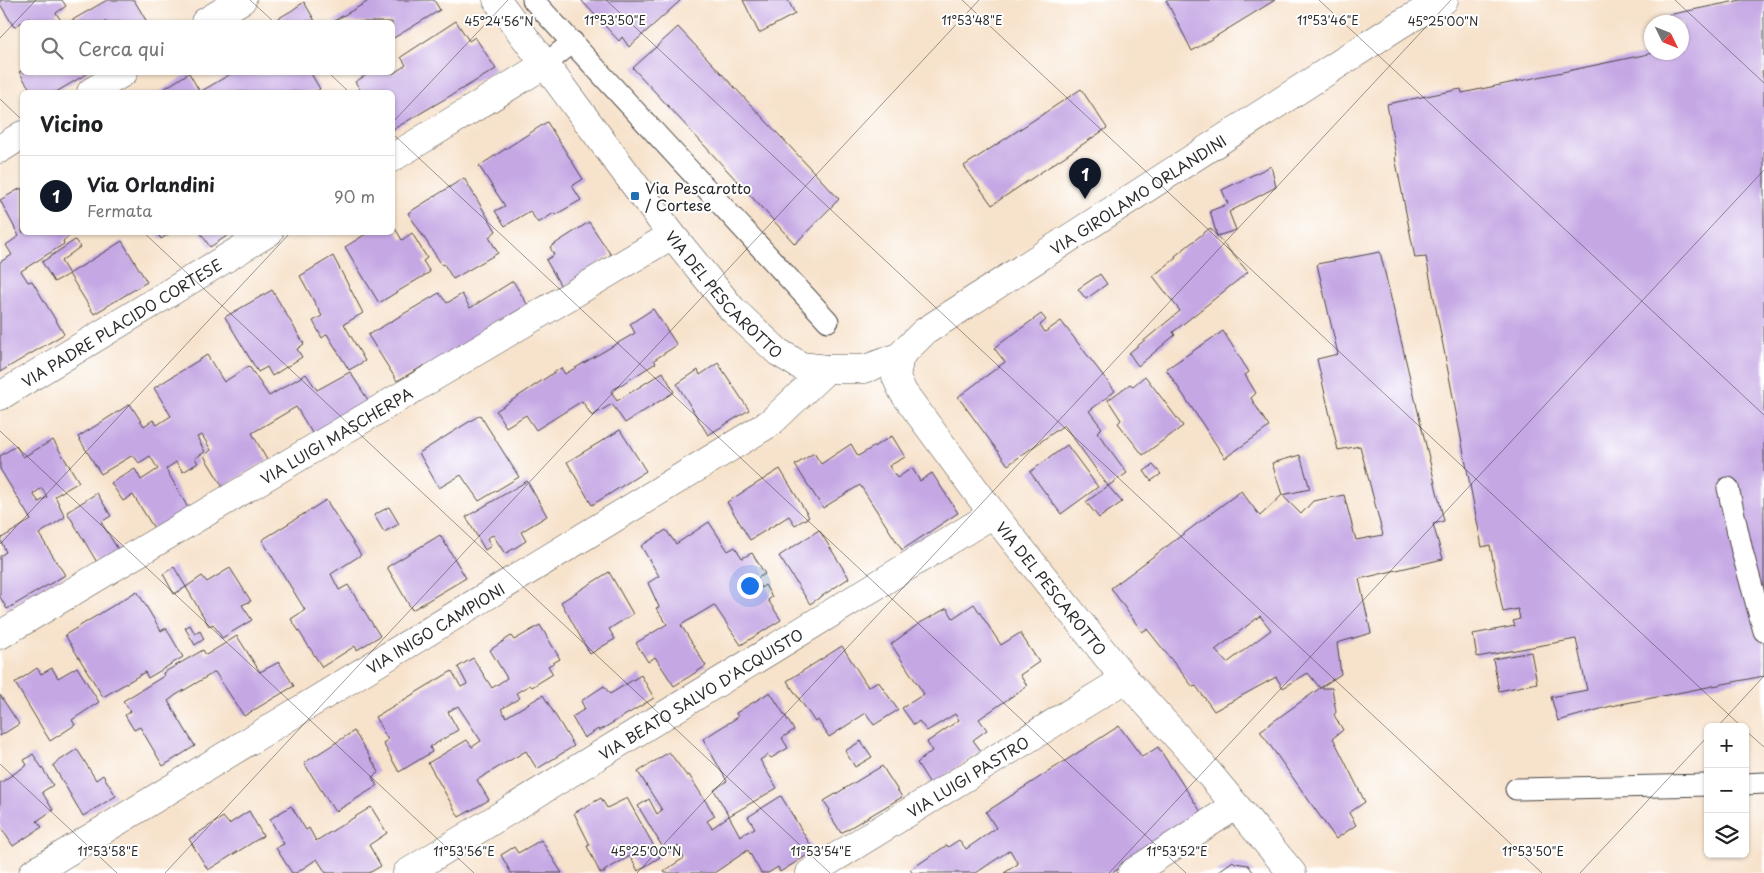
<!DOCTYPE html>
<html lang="it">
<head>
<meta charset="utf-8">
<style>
	:root { --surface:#fff; --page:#f6f6f6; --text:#202124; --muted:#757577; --line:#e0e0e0; --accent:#111827 }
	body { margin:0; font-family:"Playpen Sans",sans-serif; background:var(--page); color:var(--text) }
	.controls { position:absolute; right:15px; bottom:15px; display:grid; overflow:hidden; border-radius:8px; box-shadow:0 1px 4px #0004 }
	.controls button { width:45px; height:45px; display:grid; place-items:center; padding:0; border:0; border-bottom:1px solid var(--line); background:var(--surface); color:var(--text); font:25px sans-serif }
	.compass { position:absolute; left:1644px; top:15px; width:45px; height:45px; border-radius:50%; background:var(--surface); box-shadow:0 1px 4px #0004; rotate:133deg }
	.you { position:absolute; left:749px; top:585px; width:18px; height:18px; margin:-12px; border:4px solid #fff; border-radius:50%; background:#1a73e8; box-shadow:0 0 0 8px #1a73e833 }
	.badge { display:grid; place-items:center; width:32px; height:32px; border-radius:50%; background:var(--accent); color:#fff; font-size:16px; font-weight:700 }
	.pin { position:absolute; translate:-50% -41px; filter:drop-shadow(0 1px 2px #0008) }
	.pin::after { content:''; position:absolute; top:26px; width:18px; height:15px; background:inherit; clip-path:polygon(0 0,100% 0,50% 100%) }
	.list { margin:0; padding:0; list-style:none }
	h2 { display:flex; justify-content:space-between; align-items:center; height:65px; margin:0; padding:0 20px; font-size:21px }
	h2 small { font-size:16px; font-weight:400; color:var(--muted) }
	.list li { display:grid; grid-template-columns:32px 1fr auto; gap:15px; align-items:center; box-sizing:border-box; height:80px; padding:0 20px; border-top:1px solid var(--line) }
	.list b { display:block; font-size:19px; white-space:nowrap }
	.list p { margin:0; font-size:16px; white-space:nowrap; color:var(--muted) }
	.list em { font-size:16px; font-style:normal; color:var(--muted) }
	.icon { flex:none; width:28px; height:28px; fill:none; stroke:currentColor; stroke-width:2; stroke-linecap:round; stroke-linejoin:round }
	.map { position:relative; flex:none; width:1764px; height:873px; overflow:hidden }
	.search { position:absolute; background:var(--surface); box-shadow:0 1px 4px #0004; left:20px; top:20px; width:375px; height:55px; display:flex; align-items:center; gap:12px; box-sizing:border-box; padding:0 18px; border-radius:8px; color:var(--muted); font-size:19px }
	.panel { position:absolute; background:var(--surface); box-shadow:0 1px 4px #0004; left:20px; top:90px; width:375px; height:145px; border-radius:8px }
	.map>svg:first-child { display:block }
	.building { fill:#c5a7e4; fill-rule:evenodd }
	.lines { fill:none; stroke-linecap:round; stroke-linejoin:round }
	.lane-casing { stroke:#4a4643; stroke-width:23 }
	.street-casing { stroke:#4a4643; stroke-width:29 }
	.lane { stroke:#fff; stroke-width:21 }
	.street { stroke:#fff; stroke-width:28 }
	.ticks { fill:none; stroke:#2b2b2b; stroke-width:1; stroke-opacity:0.45 }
	.poi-dot { fill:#1f6fb2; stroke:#fff; stroke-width:2 }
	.labels { text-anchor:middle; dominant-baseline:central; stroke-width:4; stroke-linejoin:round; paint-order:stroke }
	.poi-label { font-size:15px; fill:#2b2b2b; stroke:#fff; text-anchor:start }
	.street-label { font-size:15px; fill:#2b2b2b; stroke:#fff }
	.ticks-label { font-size:12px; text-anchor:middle; fill:#2b2b2b; stroke:#fff; stroke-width:4; stroke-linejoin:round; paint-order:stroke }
</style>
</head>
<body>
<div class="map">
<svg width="1764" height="873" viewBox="0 0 1764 873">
	<rect width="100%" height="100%" fill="#fff"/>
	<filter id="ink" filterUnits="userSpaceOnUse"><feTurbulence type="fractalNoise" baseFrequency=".02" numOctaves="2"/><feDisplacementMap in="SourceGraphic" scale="10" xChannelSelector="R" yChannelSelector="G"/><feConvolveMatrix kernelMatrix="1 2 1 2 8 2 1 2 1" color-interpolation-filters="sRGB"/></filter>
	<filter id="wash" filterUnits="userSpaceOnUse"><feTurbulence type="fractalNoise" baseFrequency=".0096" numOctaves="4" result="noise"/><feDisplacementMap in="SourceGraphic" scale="20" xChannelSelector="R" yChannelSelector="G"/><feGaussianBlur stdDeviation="1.12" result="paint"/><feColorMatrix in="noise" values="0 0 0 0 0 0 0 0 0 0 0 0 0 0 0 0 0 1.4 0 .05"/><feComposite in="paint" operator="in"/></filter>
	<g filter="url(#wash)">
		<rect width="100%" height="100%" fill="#f7e2cb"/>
		<g id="blocks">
			<path class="building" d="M0 0H62L66 6 56 13 62 22H39L38 21 31 22 29 18 14 27 0 4Z
				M107 0H134L147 22H69Z
				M366 0H434L440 10 392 39V22H332L367 2Z
				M581 0H681L629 47 622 37 619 41Z
				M743 0H788L795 14 759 33Z
				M1166 0H1275L1192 51Z
				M1741 0H1764V70L1762 71 1764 83V676L1611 706 1558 721 1551 697 1587 690 1576 639 1477 657 1473 634 1515 626 1513 621 1520 619 1518 609 1503 612 1490 545 1482 547 1426 257 1415 258 1395 157H1396L1387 104 1461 89 1462 93 1658 52H1682V22H1669L1668 15Z
				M304 2 315 21 272 22 291 11Z
				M456 21 469 41 475 37 496 69 392 130V92H362L355 82 371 72 394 73 406 65 401 57Z
				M678 27 839 199 795 244 633 68Z
				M22 70V72H90L56 92H32L19 72Z
				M234 72H310L320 89 315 92H200Z
				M189 73 200 92H159Z
				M1081 89 1107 128 992 205 964 166Z
				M547 122 583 179 572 186 581 200 555 215 554 213 538 223 530 211 505 226 495 211 505 206 479 166Z
				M1271 166 1276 187 1229 212 1236 230 1217 236 1248 272 1173 332 1175 335 1138 366 1129 353 1180 311 1153 276 1176 258 1175 256 1210 228 1217 236 1210 211 1228 204 1222 190Z
				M464 178 496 231 489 237 498 253 453 279 444 264 442 265 408 213Z
				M21 188 22 191V232H74L63 241 64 244 21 271 28 282 32 281 64 334 0 372V262L12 255 6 245 19 236 0 200Z
				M589 222 611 255 562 288 546 260 554 255 550 247Z
				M392 223 402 240 412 233 427 258 423 261 430 272 379 303 345 247 369 232H392Z
				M157 232H172L161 239Z
				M200 232H233L210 247Z
				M75 240 80 247 61 261 69 274 54 282 42 262Z
				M122 241 147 282 94 314 69 274Z
				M1380 252 1444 521 1433 524 1443 559 1359 579 1371 633 1337 643 1341 674 1320 688H1332L1336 712 1334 715 1343 730 1333 738 1365 802 1349 813 1356 825 1336 839 1260 731 1320 688 1308 673 1283 688 1276 677 1214 711 1196 686 1193 687 1147 629 1142 632 1111 588 1241 491 1260 516 1282 495 1301 514 1313 501 1344 495 1356 540 1383 535 1360 446 1338 450 1317 359 1338 354 1317 264ZM1260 616 1271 630 1227 663 1215 650Z
				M333 256 363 313 344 324 365 361 349 370 327 334 322 338 313 321 322 316 300 276Z
				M1100 274 1107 284 1086 299 1078 289Z
				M513 281 529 307 428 370 425 365 397 381 368 335 439 293 447 303 462 294 470 308Z
				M272 290 304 344 297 349 302 357 272 376 267 367 258 372 225 317Z
				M653 309 677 345 654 360 656 363 611 391 617 401 663 372 674 392 625 423 612 404 592 416 582 401 536 430 526 415 506 427 496 411 561 368 565 374 635 333 630 324Z
				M1041 314 1046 320 1040 325 1045 332 1061 321 1115 391 1089 411 1102 428 1097 432 1127 473 1108 486 1064 425 1008 465 958 397 1005 362 994 348Z
				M1223 331 1249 372 1245 375 1256 393 1251 398 1269 427 1225 458 1166 369Z
				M207 355 224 382 249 366 269 396 306 374 317 390 350 372 370 403 314 436 296 407 252 433 267 460 223 487 204 456 211 450 202 435 197 437 205 452 195 458 198 463 183 472 176 462 166 469 191 513 157 533 133 495 123 501 111 483 135 469 141 480 158 469 150 456 139 463 133 455 101 474 78 437 130 404 144 426 153 420 157 425 171 416 154 388Z
				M718 363 749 410 708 435 677 384 698 370 700 375Z
				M1145 376 1183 426 1143 455 1118 423 1121 420 1108 400 1130 384 1133 386Z
				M480 415 519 477 479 501 461 475 439 488 419 453Z
				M620 430 646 471 592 505 567 462Z
				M892 436 905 457 889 466 897 478 912 468 920 481 932 473 958 513 902 550 860 485 823 508 795 465 814 453 821 464 851 444 858 456Z
				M53 440 79 482 55 496 65 517 39 534 65 575 7 609 0 597V556L6 552 0 539 31 520 0 469V456L16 446 23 457ZM42 488 47 497 39 502 33 494Z
				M1067 445 1098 487 1061 514 1030 472Z
				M1300 455 1310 489 1282 495 1272 463Z
				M1153 465 1161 474 1151 481 1144 471Z
				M780 469 809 517 795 525 789 516 750 540 727 502Z
				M527 481 547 516 521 532 526 541 505 554 493 535 487 538 491 546 485 550 466 517Z
				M1108 486 1122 502 1099 518 1086 502Z
				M97 493 111 516 101 522 119 551 98 564 67 512Z
				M326 500 361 555 331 574 339 590 348 585 380 636 357 650 355 646 322 667 291 619 305 610 262 540Z
				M389 507 399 524 384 532 374 515Z
				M709 522 728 551 735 547 742 558 752 553 765 574 756 579 761 588 765 585 772 597 768 600 781 620 741 645 714 605 694 617 681 625 706 666 674 686 655 657 648 662 636 643 667 624 656 608 659 607 648 583 659 576 641 546 666 530 676 544Z
				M819 530 849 578 810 604 779 556Z
				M440 535 466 578 412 610 387 567Z
				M174 567 186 587 174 594 163 574Z
				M230 568 251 601 242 605 252 620 222 638 213 624 209 626 186 587 202 576 207 582Z
				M609 572 633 614 609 629 615 639 590 654 561 602Z
				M137 591 161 631 166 628 183 657 148 678 145 672 103 697 65 635Z
				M974 604 1001 645 1020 633 1039 662 1020 675 1027 686 979 719 987 730 973 740 981 751 931 785 917 763 932 751 927 742 959 720 955 714 927 731 919 721 914 725 902 708 924 694 891 644 920 623 947 608 953 618Z
				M190 625 195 634 200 631 204 639 195 645 185 628Z
				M540 625 560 659 548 666 553 674 532 687 530 685 516 693 520 698 501 709 506 717 543 695 574 746 537 769 526 751 507 762 477 780 489 800 459 817 428 763 467 740 472 747 481 741 458 706 448 712 458 730 430 747 432 752 399 772 383 743 388 740 375 717 452 671 461 687 467 684 458 667 473 658 492 688 507 678 490 650 511 636 514 640Z
				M237 636 260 672 279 662 294 686 244 716 215 672 176 695 168 701 195 746 163 766 140 727 134 730 125 715 131 711 123 701 164 676 163 673 203 650 206 655Z
				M842 646 868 687 878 681 898 710 874 725 866 713 829 737 818 720 815 722 787 681Z
				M1531 652 1537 683 1499 691 1493 659Z
				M77 667 99 702 72 720 75 725 50 741 15 683 37 668 41 674 52 668 58 678Z
				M641 675 654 698 599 731 598 729 584 738 572 717 585 709 581 701 604 686 610 694Z
				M770 692 794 730 782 738 788 748 771 758 768 755 760 760 777 788 729 816 714 790 727 781 703 739 738 717 736 713Z
				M0 695 19 724 0 736Z
				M1119 726 1142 757 1158 747 1203 815 1112 873H1004L1018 864 1010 850 976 873H913L910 870 947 845 948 847 959 840 966 849 996 828 986 812Z
				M354 731 379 772 372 777 377 786 335 812 304 763Z
				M861 741 872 757 855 767 845 751Z
				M77 749 96 780 103 775 116 796 83 816 53 765Z
				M669 752 687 776 689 775 715 816 707 821 712 828 729 816 740 836 755 828 748 817 781 796 814 851 780 872 778 867 768 873H761L748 850 714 873H665L664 871 684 858 678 846 666 853 638 806 649 799 657 814 662 810 638 772Z
				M33 754 53 785 42 792 53 810 37 821 42 827 13 846 0 826V783L27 765 24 760Z
				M882 766 902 797 841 833 828 812 830 810 824 801Z
				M601 798 607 808 627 798 660 857 638 871 630 856 604 871 605 873H600L587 846 590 845 574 813Z
				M291 806 306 830 309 828 316 841 371 807 387 833 369 845 381 866 369 873H326L317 859 296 873H292L276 848 284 844 270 819Z
				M249 811 263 836 208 870 189 839 223 817 229 824Z
				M541 840 562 873H511L501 855 514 847 518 853Z
				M1233 861 1235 863 1248 865 1254 873H1216Z"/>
		</g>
	</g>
	<g filter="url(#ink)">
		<use href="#blocks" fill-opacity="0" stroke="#4a4643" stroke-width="1"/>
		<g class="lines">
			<g class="lane-casing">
				<path id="lane" d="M533 0 828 321
					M544 65 573 42
					M1728 488 1742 551 1764 631
					M1745 784 1764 783
					M1516 789 1708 785"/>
			</g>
			<g class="street-casing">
				<g id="street">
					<path id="s1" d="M497 0 672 235 732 309 778 352 801 366 827 369H865L900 356 924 332 1402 23 1444 0"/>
					<path d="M205 22 242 0"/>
					<path d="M91 92 124 72"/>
					<path d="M0 149 22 135"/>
					<path d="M392 158 544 65"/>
					<path id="s2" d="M900 356 896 377 903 392 993 514 1125 679 1191 752 1292 873"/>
					<path id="s3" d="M0 396 269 232"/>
					<path id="s4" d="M0 635 672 235"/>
					<path id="s5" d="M33 873 770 423 827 369"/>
					<path id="s6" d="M407 873 993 514"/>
					<path id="s7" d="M810 873 1125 679"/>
					<path d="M1132 873 1235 806"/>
				</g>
			</g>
			<use href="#lane" class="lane"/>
			<use href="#street" class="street"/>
		</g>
	</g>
	<path class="ticks" d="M250 0 274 22M606 0 1542 873M962 0 1742 727M1319 0 1764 415M1675 0 1764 83M0 38 36 0M328 72 349 92M0 99 22 120M392 123 508 0M392 133 1186 873M143 232 830 873M0 431 474 873M0 544 291 232M1717 727 1764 676M1745 730 1764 747M0 764 117 873M165 873 979 0M637 873 1451 0M1109 873 1764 170M1580 873 1708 736"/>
	<rect class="poi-dot" x="630" y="191" width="10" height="10" rx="2.5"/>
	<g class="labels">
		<g class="poi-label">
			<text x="645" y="187">Via Pescarotto<tspan x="645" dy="17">/ Cortese</tspan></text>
		</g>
		<g class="street-label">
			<text stroke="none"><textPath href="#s1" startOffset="868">VIA GIROLAMO ORLANDINI</textPath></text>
			<text stroke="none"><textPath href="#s1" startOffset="372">VIA DEL PESCAROTTO</textPath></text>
			<text stroke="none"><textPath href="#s3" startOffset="142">VIA PADRE PLACIDO CORTESE</textPath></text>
			<text stroke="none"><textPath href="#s4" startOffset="391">VIA LUIGI MASCHERPA</textPath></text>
			<text stroke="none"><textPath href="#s2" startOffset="284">VIA DEL PESCAROTTO</textPath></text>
			<text stroke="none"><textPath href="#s5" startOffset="471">VIA INIGO CAMPIONI</textPath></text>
			<text stroke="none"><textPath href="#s6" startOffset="344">VIA BEATO SALVO D'ACQUISTO</textPath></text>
			<text stroke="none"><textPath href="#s7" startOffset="185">VIA LUIGI PASTRO</textPath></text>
		</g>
	</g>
	<g class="ticks-label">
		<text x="972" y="25">11°53'48"E</text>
		<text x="1328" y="25">11°53'46"E</text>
		<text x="615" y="25">11°53'50"E</text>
		<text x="499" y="26">45°24'56"N</text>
		<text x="1443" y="26">45°25'00"N</text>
		<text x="646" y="856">45°25'00"N</text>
		<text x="108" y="856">11°53'58"E</text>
		<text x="464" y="856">11°53'56"E</text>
		<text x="821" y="856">11°53'54"E</text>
		<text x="1177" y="856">11°53'52"E</text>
		<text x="1533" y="856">11°53'50"E</text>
	</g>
</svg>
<div class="controls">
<button>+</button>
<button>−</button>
<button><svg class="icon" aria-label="layers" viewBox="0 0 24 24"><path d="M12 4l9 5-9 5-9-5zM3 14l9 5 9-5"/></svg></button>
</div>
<svg class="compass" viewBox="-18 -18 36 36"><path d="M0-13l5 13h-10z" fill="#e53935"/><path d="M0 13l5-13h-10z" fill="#757577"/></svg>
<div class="you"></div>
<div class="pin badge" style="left:1085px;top:199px">1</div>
<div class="search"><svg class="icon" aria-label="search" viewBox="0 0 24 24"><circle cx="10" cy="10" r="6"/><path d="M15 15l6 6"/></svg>Cerca qui</div>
<section class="panel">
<h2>Vicino<small></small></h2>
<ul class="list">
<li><span class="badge">1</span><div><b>Via Orlandini</b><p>Fermata</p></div><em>90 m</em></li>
</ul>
</section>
</div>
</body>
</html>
